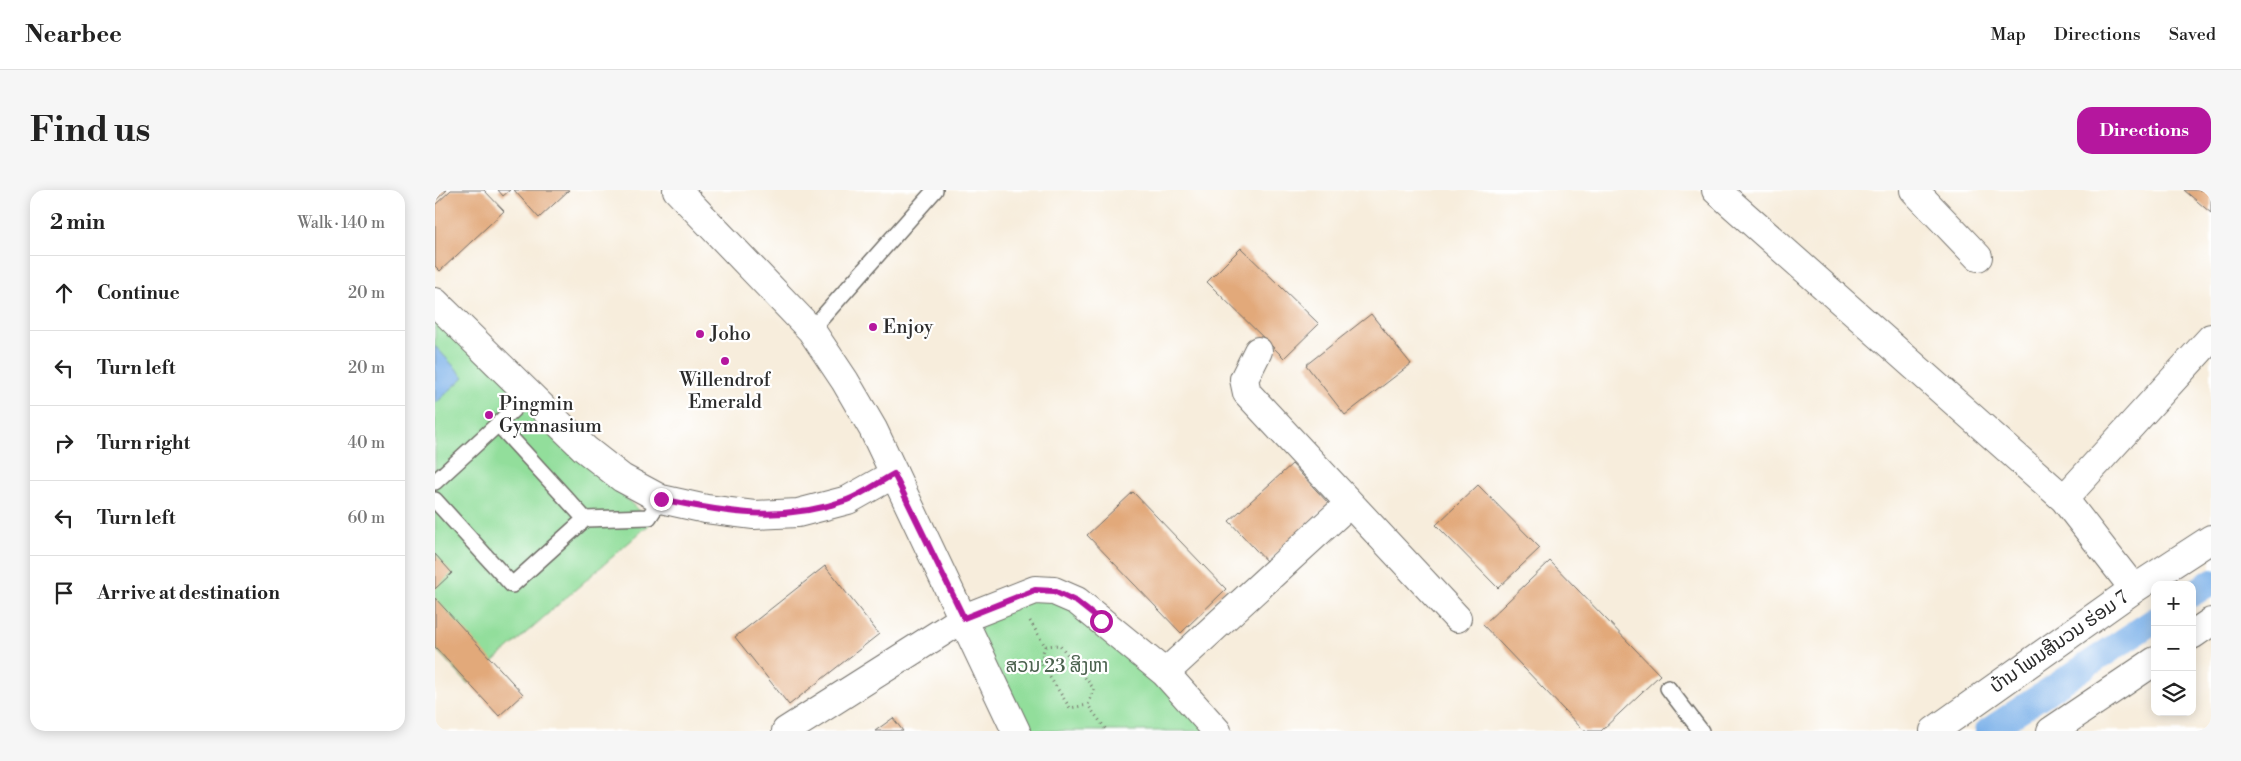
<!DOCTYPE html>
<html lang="en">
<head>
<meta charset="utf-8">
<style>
	:root { --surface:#fff; --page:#f6f6f6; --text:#222; --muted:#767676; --line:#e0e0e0; --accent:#b5179e }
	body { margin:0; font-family:"Libre Bodoni","Noto Sans Lao",serif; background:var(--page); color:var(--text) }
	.controls { position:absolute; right:15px; bottom:15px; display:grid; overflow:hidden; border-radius:10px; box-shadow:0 2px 12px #0003 }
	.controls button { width:45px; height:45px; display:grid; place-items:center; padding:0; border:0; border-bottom:1px solid var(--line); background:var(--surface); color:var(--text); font:25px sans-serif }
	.stop { position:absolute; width:15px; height:15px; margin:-11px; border:4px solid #b5179e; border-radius:50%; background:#fff }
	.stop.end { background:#b5179e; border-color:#fff; box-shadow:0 1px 5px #0008 }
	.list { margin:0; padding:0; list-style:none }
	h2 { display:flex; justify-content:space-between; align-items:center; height:65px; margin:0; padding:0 20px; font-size:21px }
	h2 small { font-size:16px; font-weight:400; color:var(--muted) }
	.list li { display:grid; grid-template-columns:32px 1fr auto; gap:15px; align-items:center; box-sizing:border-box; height:75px; padding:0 20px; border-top:1px solid var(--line) }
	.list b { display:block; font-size:19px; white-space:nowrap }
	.list em { font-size:16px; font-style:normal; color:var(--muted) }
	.icon { flex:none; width:28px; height:28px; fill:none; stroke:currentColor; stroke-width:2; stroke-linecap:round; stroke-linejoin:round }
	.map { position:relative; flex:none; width:1776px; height:541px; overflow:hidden; border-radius:15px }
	header { display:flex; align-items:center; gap:30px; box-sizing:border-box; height:70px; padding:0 25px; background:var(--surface); border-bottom:1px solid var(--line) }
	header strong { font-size:24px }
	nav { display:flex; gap:28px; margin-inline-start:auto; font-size:18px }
	.intro { display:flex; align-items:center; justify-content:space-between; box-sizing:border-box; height:120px; padding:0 30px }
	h1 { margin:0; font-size:35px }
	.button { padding:12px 22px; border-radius:15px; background:var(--accent); color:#fff; font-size:18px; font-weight:700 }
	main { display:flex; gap:30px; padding:0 30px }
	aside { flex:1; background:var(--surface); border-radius:15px; box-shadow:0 2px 12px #0003 }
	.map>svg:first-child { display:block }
	.green { fill:#92de9b; stroke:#5e8463 }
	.water { fill:#7bb1e9; stroke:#536e8a }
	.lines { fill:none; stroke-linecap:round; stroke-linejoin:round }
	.canal { stroke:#7bb1e9; stroke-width:26 }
	.building { fill:#e2a97a }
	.lane-casing { stroke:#726f69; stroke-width:18 }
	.street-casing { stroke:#726f69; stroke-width:30 }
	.secondary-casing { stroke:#726f69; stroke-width:30 }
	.path { stroke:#726f69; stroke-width:3; stroke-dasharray:1 4; stroke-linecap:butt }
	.lane { stroke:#fff; stroke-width:15 }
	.street { stroke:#fff; stroke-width:28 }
	.secondary { stroke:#fff; stroke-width:28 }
	.route { stroke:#b5179e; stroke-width:6 }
	.poi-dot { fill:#b5179e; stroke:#fff; stroke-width:2 }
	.labels { text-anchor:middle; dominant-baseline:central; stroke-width:4.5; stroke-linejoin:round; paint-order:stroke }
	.poi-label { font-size:19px; fill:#2b2b2b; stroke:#fff; text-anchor:start }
	.street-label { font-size:19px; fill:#2b2b2b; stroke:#fff }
	.park-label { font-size:19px; fill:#4a614d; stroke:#fff }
</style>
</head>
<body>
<header>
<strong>Nearbee</strong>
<nav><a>Map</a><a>Directions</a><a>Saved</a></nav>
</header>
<div class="intro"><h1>Find us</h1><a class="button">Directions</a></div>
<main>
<aside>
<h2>2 min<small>Walk · 140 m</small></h2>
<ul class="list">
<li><svg class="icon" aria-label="ahead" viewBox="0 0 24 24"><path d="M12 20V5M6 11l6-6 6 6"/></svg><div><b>Continue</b></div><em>20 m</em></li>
<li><svg class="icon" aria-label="left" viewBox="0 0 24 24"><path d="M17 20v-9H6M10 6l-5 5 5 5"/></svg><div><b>Turn left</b></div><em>20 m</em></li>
<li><svg class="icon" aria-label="right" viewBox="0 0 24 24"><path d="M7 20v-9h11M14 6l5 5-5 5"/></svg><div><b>Turn right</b></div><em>40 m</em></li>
<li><svg class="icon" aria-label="left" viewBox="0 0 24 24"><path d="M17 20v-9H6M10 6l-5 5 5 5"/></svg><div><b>Turn left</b></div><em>60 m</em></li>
<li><svg class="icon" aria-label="arrive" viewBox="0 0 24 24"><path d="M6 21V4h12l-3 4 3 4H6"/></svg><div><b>Arrive at destination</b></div></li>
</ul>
</aside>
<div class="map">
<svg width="1776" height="541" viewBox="0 0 1776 541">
	<rect width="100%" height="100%" fill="#fff"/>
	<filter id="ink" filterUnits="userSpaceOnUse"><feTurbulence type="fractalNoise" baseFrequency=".02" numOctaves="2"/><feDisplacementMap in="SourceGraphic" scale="10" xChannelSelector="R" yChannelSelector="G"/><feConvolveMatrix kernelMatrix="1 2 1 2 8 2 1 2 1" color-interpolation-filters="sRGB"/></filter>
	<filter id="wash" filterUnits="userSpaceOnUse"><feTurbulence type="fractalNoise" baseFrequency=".0096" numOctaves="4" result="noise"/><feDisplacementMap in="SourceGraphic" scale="20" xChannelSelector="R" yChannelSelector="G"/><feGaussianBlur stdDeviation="1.12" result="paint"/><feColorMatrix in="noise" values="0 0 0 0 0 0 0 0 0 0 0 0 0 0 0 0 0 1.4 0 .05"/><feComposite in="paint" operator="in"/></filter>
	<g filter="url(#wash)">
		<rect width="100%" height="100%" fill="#f7eddc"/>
		<path class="green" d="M0 118 216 333 33 494 0 458Z
			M603 401 657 419 780 541H581L529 428Z"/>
		<path class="water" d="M0 156 29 187 0 214Z"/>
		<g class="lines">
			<path class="canal" d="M1757 404 1776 392
				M1553 541 1720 430"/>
		</g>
		<g id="blocks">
			<path class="building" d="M0 0H12L0 11Z
				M16 0H49L69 21 5 81 0 76V15Z
				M63 0H75L68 6Z
				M79 0H134L104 28Z
				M1749 0H1776V23Z
				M806 58 884 134 849 168 772 92Z
				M936 124 976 174 910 225 871 175Z
				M857 274 894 314 832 372 794 331Z
				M1043 295 1105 358 1063 398 1001 335Z
				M698 302 791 399 746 443 652 345Z
				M0 364 17 383 0 399Z
				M1115 371 1225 485 1166 541H1149L1048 435Z
				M390 376 444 444 354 515 300 447Z
				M0 408 88 504 64 526 0 457Z
				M458 528 468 541H440Z"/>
		</g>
	</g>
	<g filter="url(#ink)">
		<use href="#blocks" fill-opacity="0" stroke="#726f69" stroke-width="1"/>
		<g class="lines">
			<g class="lane-casing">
				<path id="lane" d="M376 140 500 0
					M63 234 93 205
					M0 292 63 234 150 329
					M0 310 77 395 150 329 214 327 226 309
					M1233 498 1266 541"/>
			</g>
			<g class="street-casing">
				<path id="street" d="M1281 0 1629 309 1699 399
					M1479 0 1543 67
					M0 112 150 259 187 288 226 309 271 319 319 325 363 323 413 310 459 284
					M823 161 809 189 812 203 1022 428
					M1629 309 1776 148
					M529 428 600 400 619 401 642 411 730 483 782 541
					M1757 445 1776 432
					M730 483 914 314
					M1499 541 1699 399 1776 349
					M1616 541 1720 471"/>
			</g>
			<g class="secondary-casing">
				<path id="secondary" d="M242 0 376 140 410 191 438 239 581 541
					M351 541 529 428"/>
			</g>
			<path class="path" d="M595 431 610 456 625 455 659 499 653 515 672 541
				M610 456 605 472 635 518 653 515"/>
			<use href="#lane" class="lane"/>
			<use href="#street" class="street"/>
			<use href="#secondary" class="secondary"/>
		</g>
	</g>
	<g class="lines" filter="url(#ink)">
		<path class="route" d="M226 309C292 323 347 333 412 310 428 304 444 292 459 284L529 428 600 400 619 401 642 412 666 431"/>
	</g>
	<g class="poi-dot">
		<circle cx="438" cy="137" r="5"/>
		<circle cx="265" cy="144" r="5"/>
		<circle cx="290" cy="171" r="5"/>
		<circle cx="54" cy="225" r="5"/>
	</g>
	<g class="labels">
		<g class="poi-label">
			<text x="448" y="137">Enjoy</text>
			<text x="275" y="144">Joho</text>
			<text x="290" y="190" text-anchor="middle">Willendrof<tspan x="290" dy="22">Emerald</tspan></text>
			<text x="64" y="214">Pingmin<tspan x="64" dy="22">Gymnasium</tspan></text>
		</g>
		<g class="street-label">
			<text transform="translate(1624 452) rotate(-35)">ບ້ານ ໂພນສີນວນ ຮ່ອມ 7</text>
		</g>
		<g class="park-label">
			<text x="622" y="476">ສວນ 23 ສິງຫາ</text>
		</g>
	</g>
</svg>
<div class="controls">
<button>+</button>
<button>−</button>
<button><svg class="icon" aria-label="layers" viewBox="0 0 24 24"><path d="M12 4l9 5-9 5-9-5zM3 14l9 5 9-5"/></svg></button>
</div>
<div class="stop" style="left:666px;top:431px"></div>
<div class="stop end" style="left:226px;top:309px"></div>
</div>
</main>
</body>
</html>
